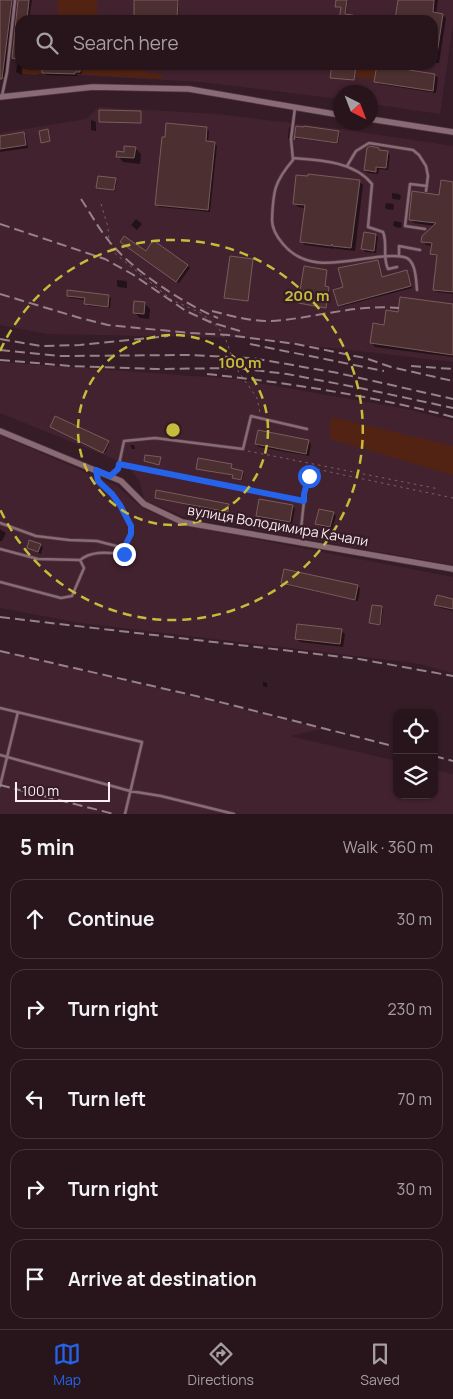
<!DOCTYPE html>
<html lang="en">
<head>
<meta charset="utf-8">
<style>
	:root { --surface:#28151c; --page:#342229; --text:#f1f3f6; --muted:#a59fa3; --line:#44343b; --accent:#2563eb }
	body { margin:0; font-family:Manrope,sans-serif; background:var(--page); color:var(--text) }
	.controls { position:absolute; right:15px; bottom:15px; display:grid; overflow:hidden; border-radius:10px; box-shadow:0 1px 4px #0004 }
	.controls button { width:45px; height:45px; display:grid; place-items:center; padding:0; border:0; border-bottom:1px solid var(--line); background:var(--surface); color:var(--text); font:25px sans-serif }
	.compass { position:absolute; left:333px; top:85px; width:45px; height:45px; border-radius:50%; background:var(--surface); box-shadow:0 1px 4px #0004; rotate:138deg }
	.scale { position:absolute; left:15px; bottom:12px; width:95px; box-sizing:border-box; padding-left:5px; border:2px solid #fdeef3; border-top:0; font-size:14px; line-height:18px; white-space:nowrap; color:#fdeef3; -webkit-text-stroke:4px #351c26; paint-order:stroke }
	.stop { position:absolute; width:15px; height:15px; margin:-11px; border:4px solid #2563eb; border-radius:50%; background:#fff }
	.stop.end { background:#2563eb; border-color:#fff; box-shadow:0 1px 5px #0008 }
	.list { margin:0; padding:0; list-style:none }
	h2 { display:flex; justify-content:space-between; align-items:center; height:65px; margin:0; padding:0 20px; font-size:21px }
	h2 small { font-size:16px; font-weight:400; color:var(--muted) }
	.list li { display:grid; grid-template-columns:32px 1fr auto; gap:15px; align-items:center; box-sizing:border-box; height:80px; margin:0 10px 10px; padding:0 10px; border:1px solid var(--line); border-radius:15px }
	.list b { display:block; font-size:19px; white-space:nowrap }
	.list em { font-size:16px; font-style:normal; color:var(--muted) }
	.icon { flex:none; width:28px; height:28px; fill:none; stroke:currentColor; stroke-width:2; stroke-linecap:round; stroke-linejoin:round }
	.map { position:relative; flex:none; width:453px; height:814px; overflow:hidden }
	.search { position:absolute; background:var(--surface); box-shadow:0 1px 4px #0004; left:15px; right:15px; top:15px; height:55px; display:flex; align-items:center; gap:12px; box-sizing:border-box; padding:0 18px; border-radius:15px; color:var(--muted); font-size:19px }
	.sheet { height:515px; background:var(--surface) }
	nav { display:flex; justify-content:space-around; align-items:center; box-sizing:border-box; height:70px; border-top:1px solid var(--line); background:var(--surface); font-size:14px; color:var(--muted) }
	nav a { display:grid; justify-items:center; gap:2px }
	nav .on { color:var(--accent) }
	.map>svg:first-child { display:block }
	.built { fill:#42222f }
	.green { fill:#522313 }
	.shadow { fill:#0007 }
	.building { fill:#4c3031; stroke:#7a5b5b }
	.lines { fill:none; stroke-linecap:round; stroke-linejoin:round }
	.lane-casing { stroke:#4d3941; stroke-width:4 }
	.street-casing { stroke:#4d3941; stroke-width:7 }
	.path { stroke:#77616a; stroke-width:1; stroke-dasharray:2.5 4; stroke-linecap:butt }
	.lane { stroke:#896a75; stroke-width:2.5 }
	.street { stroke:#896a75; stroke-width:5.5 }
	.rail { stroke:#968289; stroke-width:2; stroke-dasharray:10 5; stroke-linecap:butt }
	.route { stroke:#2563eb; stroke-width:6 }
	.ring { fill:none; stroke:#c6bc3c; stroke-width:2.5; stroke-dasharray:9 6 }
	.labels { text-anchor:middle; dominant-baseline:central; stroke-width:4.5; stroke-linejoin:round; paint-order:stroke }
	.street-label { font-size:14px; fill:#fdeef3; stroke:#351c26 }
	.centre { fill:#c6bc3c; stroke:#351c26; stroke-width:2.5 }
	.ring-label { font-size:15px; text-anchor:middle; font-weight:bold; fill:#c6bc3c; stroke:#351c26; stroke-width:4.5; stroke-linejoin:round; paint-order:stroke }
</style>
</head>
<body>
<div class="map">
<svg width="453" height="814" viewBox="0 0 453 814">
	<rect width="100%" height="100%" fill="#351c26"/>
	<path class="built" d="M29 0H453V25L440 114 371 104 370 92H340V99L200 82 42 73 35 75 20 73 21 65H433V20H27Z
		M99 107 218 114 341 129 453 146V362L245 338 46 334 0 325V133L86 119Z
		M0 362 235 379 407 409 453 421V565L184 517 144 500 140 482 126 464 0 413Z
		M0 435 117 486 142 508 180 525 453 577V673L415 663 81 623 0 608Z
		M0 651 207 700 322 729 290 736 397 761V795H434V770L453 774V814H0Z"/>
	<path class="green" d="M57 0H97V12L93 20H62L59 14Z
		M21 65H42V73L35 75 20 73Z
		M80 65H127L150 73 162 74 161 79 75 74Z
		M357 65H376L374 79 355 77Z
		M331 417 453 446V475L330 439Z"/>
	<path class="shadow" d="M0 0H15L13 2 5 77 0 76Z
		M19 0H32L29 20H20V65H23L22 75 16 72 18 60 13 57Z
		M136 0H179L178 20H135Z
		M337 0H348L346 15 352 16 353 20H340L342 8 337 6Z
		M398 0H438L436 14 443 15 446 18 439 63H433V20H395Z
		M44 65H81L82 74H77V76L46 75 43 72Z
		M401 65H413L412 72 435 75 438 78 436 93 379 84 376 81 400 70Z
		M91 120 96 122V131L91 130Z
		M289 127 290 128 289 140 288 138Z
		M207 128 209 131 208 142 214 143 217 146 210 212 159 207 156 204Z
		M297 128 338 132 340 133 338 144 297 138 296 140Z
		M24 134 26 136 28 148 0 152V138Z
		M135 148 141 154 140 164 123 162 118 156Z
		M378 149 390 155 388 170 379 169 378 174 368 173 365 170Z
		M115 180 117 181 115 191 98 187Z
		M359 182 363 185 355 251 337 249 335 247V249L305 245 301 241 305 208 298 207 294 203Z
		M453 183V294L437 292 434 289 438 257 432 254 433 246 426 245 423 241 435 226 414 223 410 219 440 196Z
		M392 193 399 194 401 196 400 200 393 199 392 198Z
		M386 203 393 204 394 205 393 210 386 209 385 207Z
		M136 219 142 224 137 230 131 225Z
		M394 221 400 222 402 223 401 228 395 227 393 225Z
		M376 235 378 237 376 253 365 252 363 249Z
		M123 244 188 266 190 268 179 283Z
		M378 261 383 278 408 273 412 288 340 307 339 305 345 288Z
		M117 280 126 281 127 283V288L118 287 117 286Z
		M68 295 109 296 111 298 110 308 88 306 86 303V300L70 298Z
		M145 304 150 309 149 319 140 318 134 312Z
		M453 306V357L375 347 372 343 385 326 399 314Z
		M51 427 108 442 109 444 105 453Z
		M308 441 311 444 309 456 259 447 256 444Z
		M130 445H134L135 449H132Z
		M231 466 232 469 244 473 242 481 235 479 234 476 197 468Z
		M156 498 229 505 230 507 229 513Z
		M292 506 295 509 292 524 260 518 257 516Z
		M333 513 336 516 332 529 319 526 317 523Z
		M0 529 6 533 2 541H0Z
		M40 545 43 547 41 554 28 548Z
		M285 570 358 586 360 589 358 601 285 585 282 583Z
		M453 600V611L438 607 436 605Z
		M382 608 383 609 381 626 372 624 371 623Z
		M341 631 345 634 343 647 300 642 296 638Z
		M263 682 267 683V687L263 686Z"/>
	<path class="building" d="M0 0H12L2 79H0Z
		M18 0H29L27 20H20V60L12 58Z
		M134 0H178L177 20H134Z
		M336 0H347L345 14 353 15 352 20H339L341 7H335Z
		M398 0H434L433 12 443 14 436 61H433V20H395Z
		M42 65H80V72H75V74L42 73Z
		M332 65 356 66 354 80 330 78Z
		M377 65 399 68V65H409V70L435 74 433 91 374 82Z
		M99 110 141 111V123L99 122Z
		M166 123 207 127 206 141 215 142 208 210 155 205 162 137H165Z
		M296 126 304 127V126L339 131 337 143 295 137 294 140Z
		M48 129 50 141 41 143 39 131Z
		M24 132 26 145 0 149V136Z
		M124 146 136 147 134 158 116 157 117 151 124 152Z
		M370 146 379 148V150L388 151 386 168 376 167V172L364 170 367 148Z
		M308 174 360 180 351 248 332 246V244L331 246 300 242 305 205 293 204 296 175 308 176Z
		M98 176 116 178 114 190 96 188Z
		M441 180 453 182V292L433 290 437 255 430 254 432 243 421 242 422 236 436 223 409 220 412 191 439 195Z
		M364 232 376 234 374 251 361 249Z
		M124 236 146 251 153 240 188 265 176 282 120 242Z
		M230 256 253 259 248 301 224 298Z
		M378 260 382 277 407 270 411 286 338 306 333 290 343 287 338 268Z
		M304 266 327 270 325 286 329 287 326 308 298 303Z
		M67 290 109 295 108 307 84 304 85 298 67 296Z
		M400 297 453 304V355L370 343 373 323 384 325 386 310 398 312Z
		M134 301 145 302 144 314 133 313Z
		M55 416 109 441 103 453 50 427Z
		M258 430 309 440 306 454 255 444Z
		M145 455 161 457 159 465 144 461Z
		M198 458 232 464 231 468 243 471 241 480 232 478 233 475 196 469Z
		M156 490 229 504 228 512 155 498Z
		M259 499 293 505 290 522 256 516Z
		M319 509 334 512 330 527 315 524Z
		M29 540 41 544 38 552 27 548Z
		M284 569 358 585 355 600 281 583Z
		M437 595 453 599V609L434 605Z
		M372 605 382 606 380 625 369 623Z
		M297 624 342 629 340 644 295 639Z"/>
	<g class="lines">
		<g class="lane-casing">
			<path id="lane" d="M2 96 7 72 15 0
				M295 108 291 139 293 160C274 182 273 192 272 220 272 229 277 237 283 244 307 273 344 261 377 257 385 256 395 255 404 257 416 259 416 280 417 290
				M338 114 340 99
				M293 158C319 160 354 161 372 184L368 227 383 232C388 244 382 256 388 269L397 267
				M347 166 356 151 369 143 413 150 419 155 426 166 428 176 426 191
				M425 229 405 226 410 184 427 186
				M399 256V246L420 250
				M119 465 304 501 301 529
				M111 475 118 469 124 441 155 438 243 449 251 416 307 429
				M0 523 36 536 69 540 97 541 124 548
				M0 549 38 559 80 560
				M0 582 61 598 72 596 84 568 80 560C93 550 109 553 124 554 124 545 133 537 131 528 129 517 119 502 111 494 104 486 99 483 97 472
				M0 708 142 742 125 814
				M0 755 130 791 161 796 234 814
				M0 786 18 712"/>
		</g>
		<g class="street-casing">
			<path id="street" d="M0 97 93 87 189 89 340 115
				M370 119 453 132
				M0 431 121 481 144 504 182 522 453 569"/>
		</g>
		<path class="path" d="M368 65 377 66
			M101 204 108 227 109 241 112 251 172 300 201 313 218 327 226 340 236 368 257 398 260 413
			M248 451 439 489
			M311 468 453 498
			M304 498 311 465"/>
		<use href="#lane" class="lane"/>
		<use href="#street" class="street"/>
		<path class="rail" d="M81 199C90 212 98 228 109 241 132 270 184 304 218 318
			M0 224 105 259 132 274 186 311 210 322 240 331
			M0 294 80 318 108 325 190 333 228 335 296 344 365 358 391 367 453 381
			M212 311C231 316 249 321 269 321 313 319 353 304 399 308
			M0 339 41 346 80 345 168 336
			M250 344 384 371
			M0 350 61 356 188 355 252 358 338 373 453 399
			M0 360 71 366 156 369 236 368 287 374 360 388 453 408
			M411 366 453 369
			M207 374C290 383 372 396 453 417
			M0 617 359 659 453 676
			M0 651 196 696 397 747
			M434 756 453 761
			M0 785 114 814"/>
	</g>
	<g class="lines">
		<path class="route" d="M124 554V548L131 534V526L120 505 112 494 98 481 96 470 110 476 118 469 119 464 304 501V494L309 476"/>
	</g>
	<g class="ring">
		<circle cx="173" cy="430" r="95"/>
		<path d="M0 351A190 190 0 1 1 0 509"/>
	</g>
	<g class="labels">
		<g class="street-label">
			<text transform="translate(278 525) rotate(10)">вулиця Володимира Качали</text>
		</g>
	</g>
	<circle cx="173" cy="430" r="8" class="centre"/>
	<g class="ring-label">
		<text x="307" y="301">200 m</text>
		<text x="240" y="368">100 m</text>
	</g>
</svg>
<div class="controls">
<button><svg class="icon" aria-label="locate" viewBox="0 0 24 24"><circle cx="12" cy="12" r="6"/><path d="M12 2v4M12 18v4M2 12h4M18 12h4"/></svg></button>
<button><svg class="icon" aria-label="layers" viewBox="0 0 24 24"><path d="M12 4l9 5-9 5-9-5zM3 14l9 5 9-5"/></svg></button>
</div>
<svg class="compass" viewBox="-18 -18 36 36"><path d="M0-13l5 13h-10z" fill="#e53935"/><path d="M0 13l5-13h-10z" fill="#a59fa3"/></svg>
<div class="scale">100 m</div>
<div class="stop" style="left:309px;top:476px"></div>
<div class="stop end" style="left:124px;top:554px"></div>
<div class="search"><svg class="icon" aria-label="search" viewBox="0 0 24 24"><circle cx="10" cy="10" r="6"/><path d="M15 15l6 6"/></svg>Search here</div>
</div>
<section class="sheet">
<h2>5 min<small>Walk · 360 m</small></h2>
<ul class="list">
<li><svg class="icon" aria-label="ahead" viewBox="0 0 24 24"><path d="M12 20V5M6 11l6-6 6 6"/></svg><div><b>Continue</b></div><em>30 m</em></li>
<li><svg class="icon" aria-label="right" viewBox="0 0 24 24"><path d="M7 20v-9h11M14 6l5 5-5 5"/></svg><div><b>Turn right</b></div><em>230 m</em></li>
<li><svg class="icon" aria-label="left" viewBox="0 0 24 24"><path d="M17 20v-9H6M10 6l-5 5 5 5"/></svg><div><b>Turn left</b></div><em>70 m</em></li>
<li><svg class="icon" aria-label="right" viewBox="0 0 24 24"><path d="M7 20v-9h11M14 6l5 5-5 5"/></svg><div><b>Turn right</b></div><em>30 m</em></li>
<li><svg class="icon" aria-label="arrive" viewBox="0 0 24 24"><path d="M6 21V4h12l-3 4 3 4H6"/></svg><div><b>Arrive at destination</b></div></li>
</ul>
</section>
<nav>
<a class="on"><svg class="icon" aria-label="map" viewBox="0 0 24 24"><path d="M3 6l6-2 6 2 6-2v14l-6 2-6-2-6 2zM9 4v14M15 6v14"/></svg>Map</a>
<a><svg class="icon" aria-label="directions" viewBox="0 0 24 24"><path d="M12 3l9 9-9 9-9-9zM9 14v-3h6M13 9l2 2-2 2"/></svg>Directions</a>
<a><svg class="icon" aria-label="saved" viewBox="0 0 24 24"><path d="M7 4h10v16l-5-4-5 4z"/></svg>Saved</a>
</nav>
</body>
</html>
